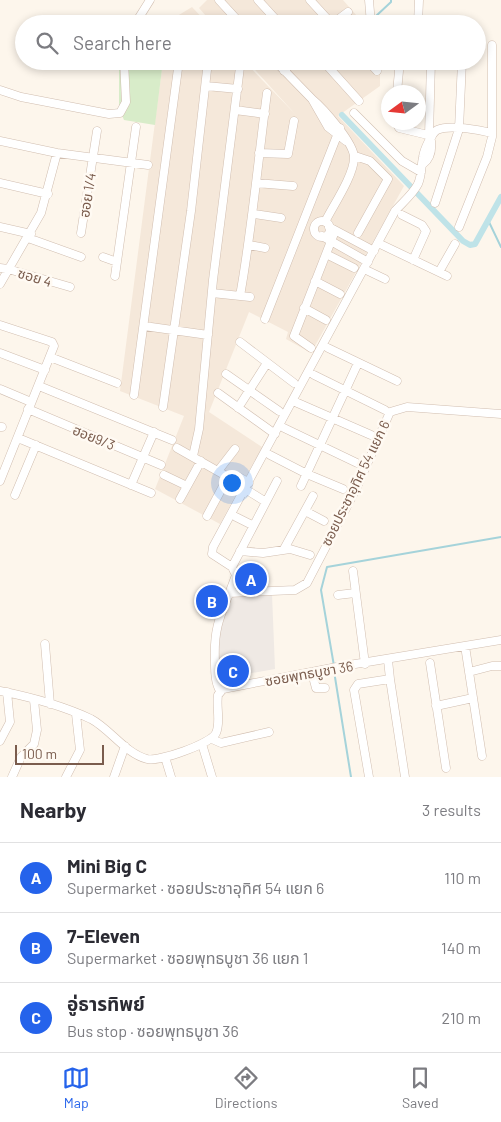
<!DOCTYPE html>
<html lang="en">
<head>
<meta charset="utf-8">
<style>
	:root { --surface:#fff; --page:#f7f7f7; --text:#2b2b33; --muted:#7c7c81; --line:#e1e1e2; --accent:#2563eb }
	body { margin:0; font-family:Barlow,"Noto Sans Thai",sans-serif; background:var(--page); color:var(--text) }
	.compass { position:absolute; left:381px; top:85px; width:45px; height:45px; border-radius:50%; background:var(--surface); box-shadow:0 2px 8px #0003; rotate:255deg }
	.scale { position:absolute; left:15px; bottom:12px; width:89px; box-sizing:border-box; padding-left:5px; border:2px solid #7a5c4d; border-top:0; font-size:14px; line-height:18px; white-space:nowrap; color:#7a5c4d; -webkit-text-stroke:4px #fffaf3; paint-order:stroke }
	.you { position:absolute; left:231px; top:482px; width:18px; height:18px; margin:-12px; border:4px solid #fff; border-radius:50%; background:#1a73e8; box-shadow:0 0 0 8px #1a73e833 }
	.badge { display:grid; place-items:center; width:32px; height:32px; border-radius:50%; background:var(--accent); color:#fff; font-size:16px; font-weight:700 }
	.pin { position:absolute; translate:-50% -50%; border:2px solid #fff; box-shadow:0 1px 5px #0006 }
	.list { margin:0; padding:0; list-style:none }
	h2 { display:flex; justify-content:space-between; align-items:center; height:65px; margin:0; padding:0 20px; font-size:21px }
	h2 small { font-size:16px; font-weight:400; color:var(--muted) }
	.list li { display:grid; grid-template-columns:32px 1fr auto; gap:15px; align-items:center; box-sizing:border-box; height:70px; padding:0 20px; border-top:1px solid var(--line) }
	.list b { display:block; font-size:19px; white-space:nowrap }
	.list p { margin:0; font-size:16px; white-space:nowrap; color:var(--muted) }
	.list em { font-size:16px; font-style:normal; color:var(--muted) }
	.icon { flex:none; width:28px; height:28px; fill:none; stroke:currentColor; stroke-width:2; stroke-linecap:round; stroke-linejoin:round }
	.map { position:relative; flex:none; width:501px; height:777px; overflow:hidden }
	.search { position:absolute; background:var(--surface); box-shadow:0 2px 8px #0003; left:15px; right:15px; top:15px; height:55px; display:flex; align-items:center; gap:12px; box-sizing:border-box; padding:0 18px; border-radius:28px; color:var(--muted); font-size:19px }
	.sheet { height:275px; background:var(--surface) }
	nav { display:flex; justify-content:space-around; align-items:center; box-sizing:border-box; height:70px; border-top:1px solid var(--line); background:var(--surface); font-size:14px; color:var(--muted) }
	nav a { display:grid; justify-items:center; gap:2px }
	nav .on { color:var(--accent) }
	.map>svg:first-child { display:block }
	.residential { fill:#f5e8da }
	.industrial { fill:#efe9e4 }
	.green { fill:#d8ecc9 }
	.lines { fill:none; stroke-linecap:round; stroke-linejoin:round }
	.stream { stroke:#a5d3da; stroke-width:2 }
	.canal { stroke:#bfe3e8; stroke-width:6 }
	.minor-casing { stroke:#d1beb0; stroke-width:9 }
	.minor { stroke:#fff; stroke-width:8 }
	.labels { text-anchor:middle; dominant-baseline:central; stroke-width:5; stroke-linejoin:round; paint-order:stroke }
	.street-label { font-size:14px; fill:#7a5c4d; stroke:#fffaf3 }
</style>
</head>
<body>
<div class="map">
<svg width="501" height="777" viewBox="0 0 501 777">
	<rect width="100%" height="100%" fill="#fdf6ec"/>
	<path class="residential" d="M207 0H343L364 24H213L199 8Z
		M192 7 208 24H168L169 21Z
		M163 61H244L296 115 247 61H380V86L338 116 404 186 311 353 286 339 288 332 249 312 209 412 262 447 220 524 155 489 184 416 120 391Z"/>
	<path class="industrial" d="M272 594 275 669 218 679V630L231 596Z"/>
	<path class="green" d="M119 61H163L155 125 124 120 119 108Z"/>
	<g class="lines">
		<path class="stream" d="M376 16 391 2V0
			M489 222 501 247
			M334 666 321 590 327 567 501 537
			M334 671 351 777"/>
		<path class="canal" d="M342 115 463 241 470 245 475 244 501 197"/>
		<g class="minor-casing">
			<path id="minor" d="M219 0 241 24
				M258 0 280 24
				M310 0 332 24
				M369 0 371 24
				M135 24 150 0
				M194 24 199 20
				M332 24 348 12
				M418 24 419 0
				M275 61 312 99
				M323 61 359 101
				M368 61 377 71
				M396 61 399 71 397 92
				M284 71 294 61
				M206 86 238 89
				M0 90 21 97 109 114 120 113 126 102 124 61
				M235 110 265 114
				M354 113 402 161 421 172
				M396 122 399 128 432 136
				M429 135 431 61
				M0 141 57 153 148 165
				M259 153 288 154 294 121
				M355 156 370 161 388 179 358 233
				M423 164C431 158 432 150 431 141
				M0 183 48 194
				M256 183 293 186
				M435 203 459 129 462 61
				M254 214 281 218
				M402 215 422 225 426 231 413 260
				M314 229a8 8 0 1 1 16 0a8 8 0 1 1-16 0Z
				M325 222C333 206 354 175 354 158 355 144 323 108 312 99L328 127 346 141
				M0 227 31 234
				M329 227 374 251
				M459 227 487 157 492 137V45
				M81 233 97 131
				M322 236 368 262
				M28 238 81 257
				M378 243 447 276
				M249 245 265 248
				M326 254 354 268
				M103 257 117 262
				M0 268 8 269 70 287
				M364 269 385 279
				M439 272 455 244
				M115 276 136 127
				M315 281 340 294
				M0 284 41 213 57 153
				M212 293 250 297
				M240 296C252 229 258 161 267 93
				M304 308 326 320
				M265 319 340 128
				M0 325 52 342 54 346 0 481
				M144 326 208 335
				M240 342 294 383
				M311 348 294 336 335 231
				M328 348 397 381
				M0 353 45 370
				M50 357 117 383
				M226 374 279 411
				M314 375 385 410
				M39 386 172 440
				M0 389 31 402
				M218 393 275 434
				M134 395 179 61
				M293 401 371 435
				M163 407 191 211 208 61
				M238 408 267 363
				M28 409 161 465
				M0 427H2
				M284 428 357 463
				M18 438 151 493
				M177 448 228 477 233 487 244 493
				M270 455 307 474 343 489
				M193 456 199 429 213 280 240 67
				M218 471 235 449
				M164 475 187 486
				M228 477H239L249 483
				M131 485 154 432
				M301 486 358 363
				M250 492 266 502
				M15 495 36 445
				M180 499 201 461
				M305 511 324 521
				M207 516 228 477
				M236 517 252 525
				M284 549 313 496
				M240 551 263 553 290 549 310 555
				M232 567 277 481
				M353 571 365 664
				M229 593 295 590 307 583 356 489 390 412 407 407 501 414
				M338 595 355 593
				M45 644 50 704
				M465 646 482 756
				M388 660 390 679
				M430 663 446 768
				M469 672 492 666H501
				M312 673 316 688H325
				M0 691C30 697 63 706 91 719 110 729 125 753 147 759 158 762 211 744 216 733 221 723 216 707 218 695L223 689 337 667 501 640
				M220 691C215 682 215 672 215 661 213 622 224 610 236 575L232 567 212 554 213 547 395 211C402 203 413 194 418 184 422 175 421 166 423 157 424 150 431 134 437 130 449 124 480 130 492 133
				M436 706 473 698
				M212 739 221 743 269 732
				M0 741 10 722 7 692
				M202 744 212 777
				M165 757 171 777
				M12 777 21 757 34 744 37 730 34 700
				M66 777 80 750 76 714
				M114 777 125 746
				M369 777 354 690 358 684 390 679 405 777"/>
		</g>
		<use href="#minor" class="minor"/>
	</g>
	<g class="labels">
		<g class="street-label">
			<text transform="translate(87 195) rotate(-81)">ฮอย 1/4</text>
			<text transform="translate(35 277) rotate(17)">ซอย 4</text>
			<text transform="translate(94 437) rotate(22)">ฮอย9/3</text>
			<text transform="translate(355 483) rotate(-64)">ซอยประชาอุทิศ 54 แยก 6</text>
			<text transform="translate(309 673) rotate(-10)">ซอยพุทธบูชา 36</text>
		</g>
	</g>
</svg>
<svg class="compass" viewBox="-18 -18 36 36"><path d="M0-13l5 13h-10z" fill="#e53935"/><path d="M0 13l5-13h-10z" fill="#7c7c81"/></svg>
<div class="scale">100 m</div>
<div class="you"></div>
<div class="pin badge" style="left:251px;top:579px">A</div>
<div class="pin badge" style="left:212px;top:601px">B</div>
<div class="pin badge" style="left:233px;top:671px">C</div>
<div class="search"><svg class="icon" aria-label="search" viewBox="0 0 24 24"><circle cx="10" cy="10" r="6"/><path d="M15 15l6 6"/></svg>Search here</div>
</div>
<section class="sheet">
<h2>Nearby<small>3 results</small></h2>
<ul class="list">
<li><span class="badge">A</span><div><b>Mini Big C</b><p>Supermarket · ซอยประชาอุทิศ 54 แยก 6</p></div><em>110 m</em></li>
<li><span class="badge">B</span><div><b>7-Eleven</b><p>Supermarket · ซอยพุทธบูชา 36 แยก 1</p></div><em>140 m</em></li>
<li><span class="badge">C</span><div><b>อู่ธารทิพย์</b><p>Bus stop · ซอยพุทธบูชา 36</p></div><em>210 m</em></li>
</ul>
</section>
<nav>
<a class="on"><svg class="icon" aria-label="map" viewBox="0 0 24 24"><path d="M3 6l6-2 6 2 6-2v14l-6 2-6-2-6 2zM9 4v14M15 6v14"/></svg>Map</a>
<a><svg class="icon" aria-label="directions" viewBox="0 0 24 24"><path d="M12 3l9 9-9 9-9-9zM9 14v-3h6M13 9l2 2-2 2"/></svg>Directions</a>
<a><svg class="icon" aria-label="saved" viewBox="0 0 24 24"><path d="M7 4h10v16l-5-4-5 4z"/></svg>Saved</a>
</nav>
</body>
</html>
